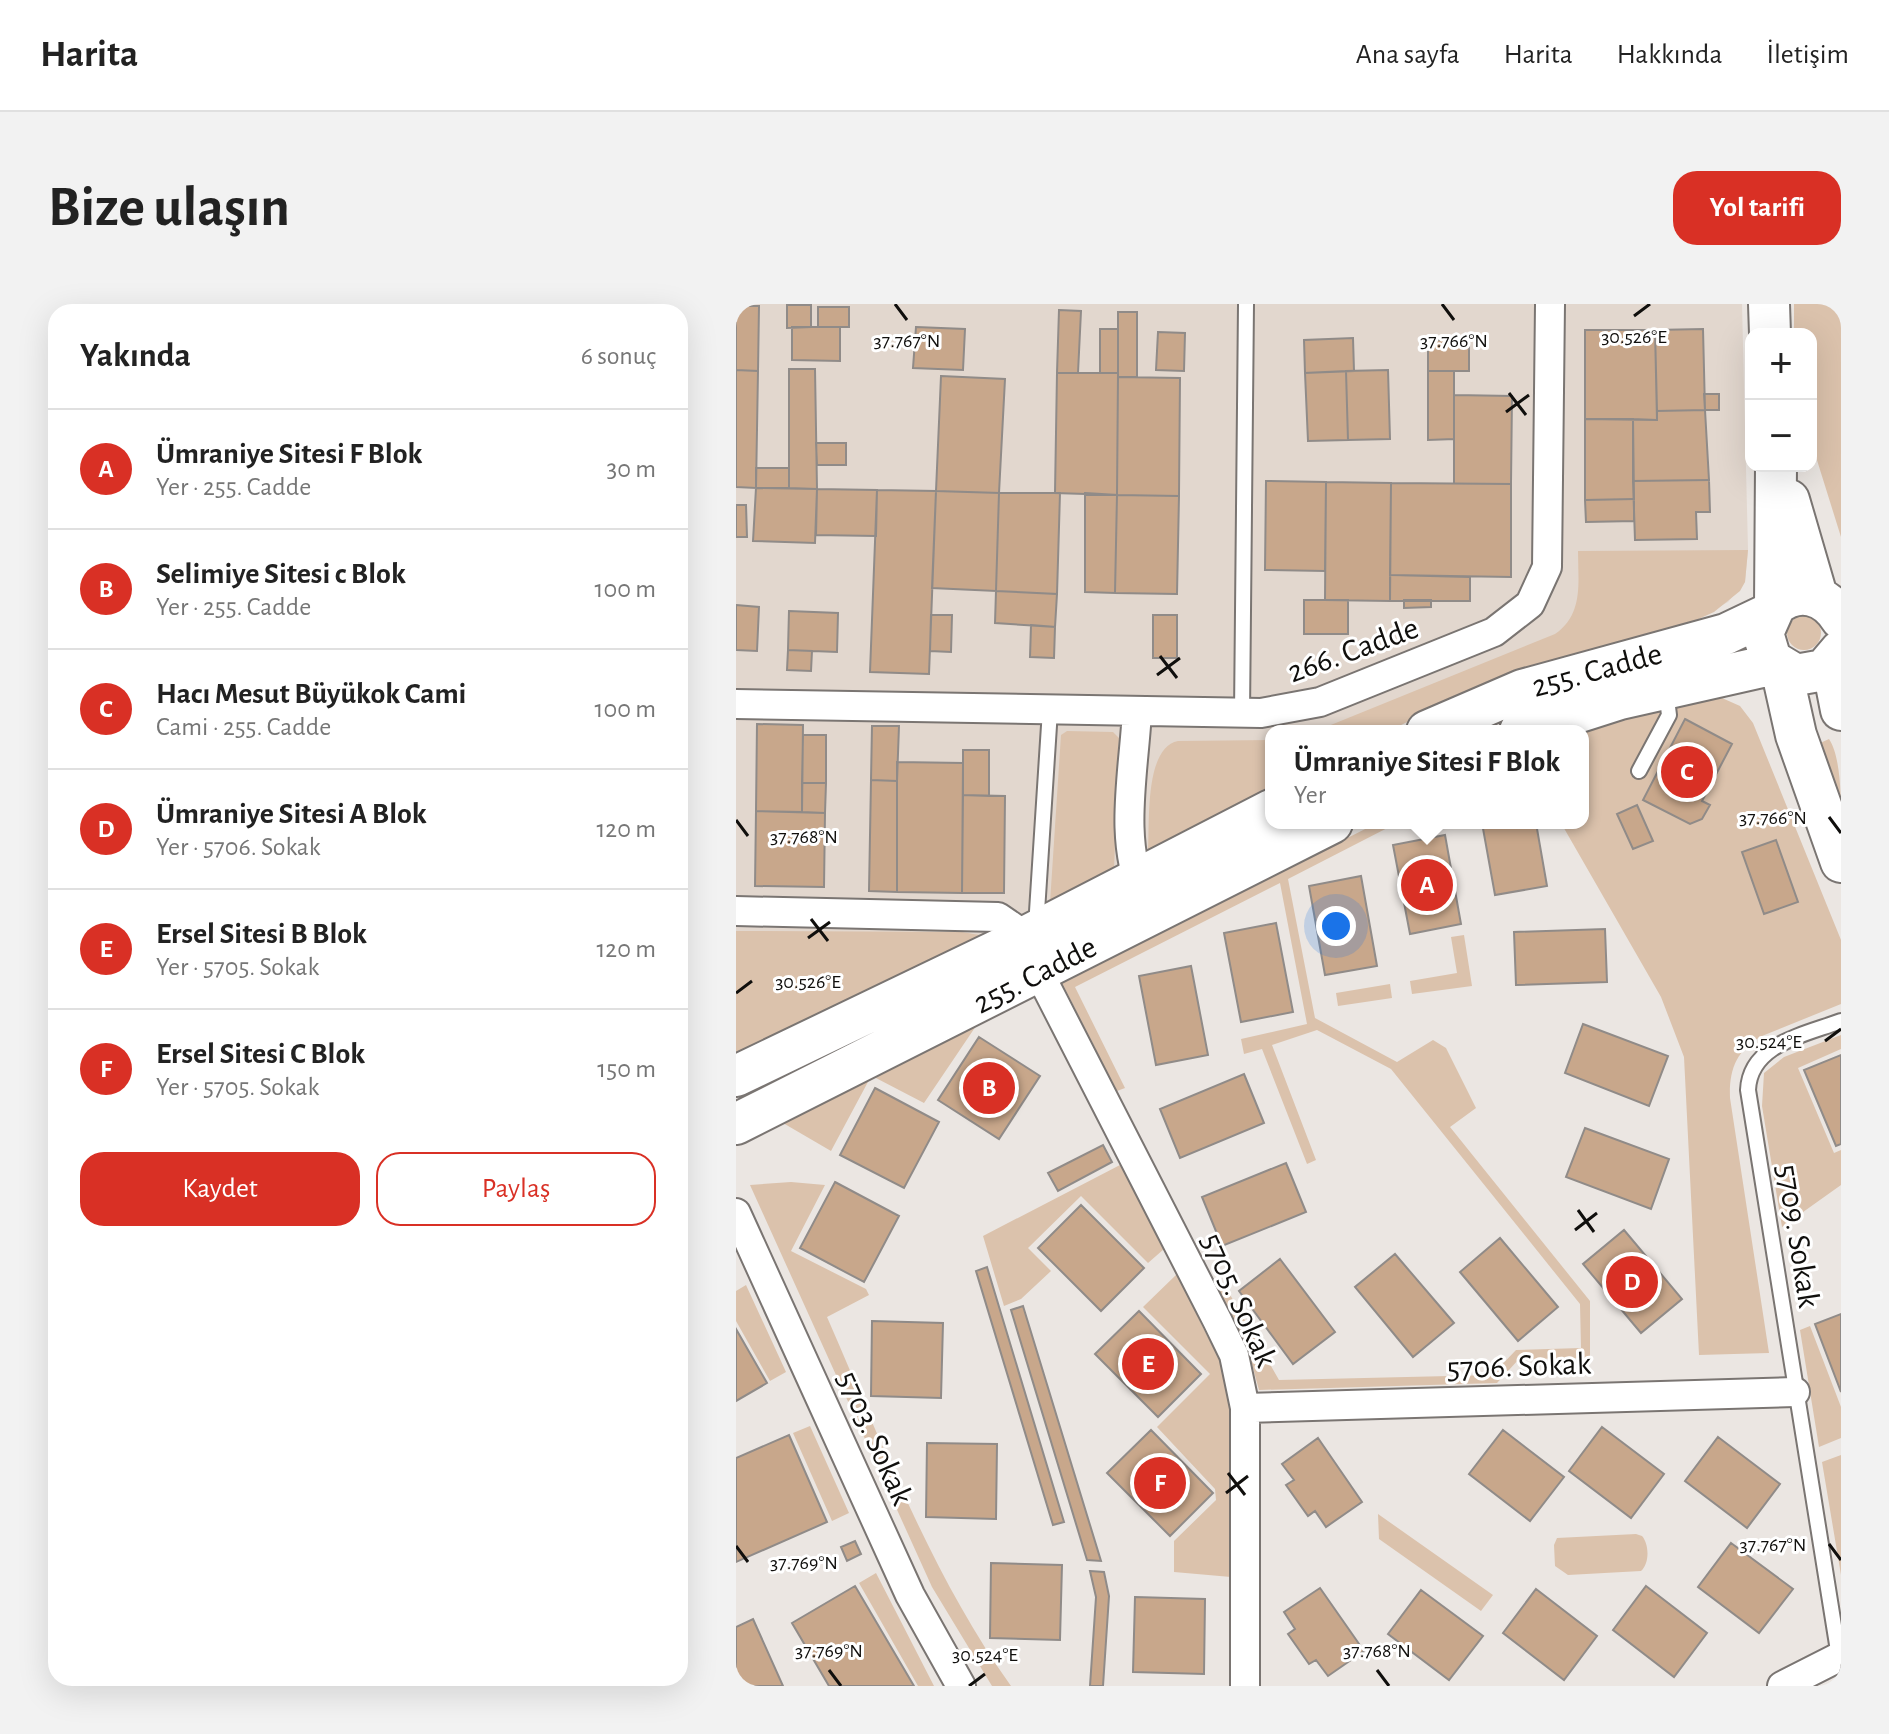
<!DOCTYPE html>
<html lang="tr">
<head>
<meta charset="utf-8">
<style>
	:root { --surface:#fff; --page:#f2f2f2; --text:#222; --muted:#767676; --line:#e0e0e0; --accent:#d93025 }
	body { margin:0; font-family:"Alegreya Sans",sans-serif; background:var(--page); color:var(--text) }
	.controls { position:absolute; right:24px; top:24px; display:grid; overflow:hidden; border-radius:16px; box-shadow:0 8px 32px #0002 }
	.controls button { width:72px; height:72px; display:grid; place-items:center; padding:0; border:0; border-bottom:2px solid var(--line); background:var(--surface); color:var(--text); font:40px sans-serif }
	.you { position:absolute; left:600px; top:622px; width:28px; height:28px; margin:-20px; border:6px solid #fff; border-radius:50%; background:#1a73e8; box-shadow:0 0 0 12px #1a73e833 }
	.badge { display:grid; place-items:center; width:52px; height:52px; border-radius:50%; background:var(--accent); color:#fff; font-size:26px; font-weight:700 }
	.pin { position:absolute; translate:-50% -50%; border:4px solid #fff; box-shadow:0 2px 8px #0006 }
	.popup { position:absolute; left:529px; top:421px; width:324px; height:104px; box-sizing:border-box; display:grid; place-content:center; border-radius:16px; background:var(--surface); filter:drop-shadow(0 2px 6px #0005); font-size:26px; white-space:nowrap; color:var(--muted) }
	.popup b { font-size:30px; color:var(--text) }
	.popup::after { content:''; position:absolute; left:50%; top:100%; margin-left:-16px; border:16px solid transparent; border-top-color:var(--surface) }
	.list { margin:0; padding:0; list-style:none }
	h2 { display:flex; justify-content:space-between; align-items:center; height:104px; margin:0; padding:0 32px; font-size:34px }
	h2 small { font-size:26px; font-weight:400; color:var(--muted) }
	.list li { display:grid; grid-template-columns:52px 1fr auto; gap:24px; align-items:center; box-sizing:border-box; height:120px; padding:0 32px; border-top:2px solid var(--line) }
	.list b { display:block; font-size:30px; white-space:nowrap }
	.list p { margin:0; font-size:26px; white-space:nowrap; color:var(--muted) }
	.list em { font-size:26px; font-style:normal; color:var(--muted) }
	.actions { display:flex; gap:16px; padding:24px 32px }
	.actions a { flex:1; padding:18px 0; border:2px solid var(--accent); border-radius:24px; text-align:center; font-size:28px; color:var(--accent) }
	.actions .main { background:var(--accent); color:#fff }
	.map { position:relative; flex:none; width:1105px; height:1382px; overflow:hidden; border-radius:24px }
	header { display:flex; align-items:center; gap:48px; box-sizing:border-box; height:112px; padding:0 40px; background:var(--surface); border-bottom:2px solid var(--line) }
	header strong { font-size:38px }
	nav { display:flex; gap:44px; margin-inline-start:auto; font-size:28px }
	.intro { display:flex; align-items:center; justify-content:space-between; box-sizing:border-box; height:192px; padding:0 48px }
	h1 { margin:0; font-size:56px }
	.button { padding:20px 36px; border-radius:24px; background:var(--accent); color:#fff; font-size:28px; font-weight:700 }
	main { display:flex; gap:48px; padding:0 48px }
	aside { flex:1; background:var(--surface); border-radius:24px; box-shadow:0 8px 32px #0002 }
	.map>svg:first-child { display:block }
	.built { fill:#e2d7ce }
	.green { fill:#dbc2ac }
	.building { fill:#c8a78b; stroke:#908b88; stroke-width:2 }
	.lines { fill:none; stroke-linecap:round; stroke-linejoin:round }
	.lane-casing { stroke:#7a7572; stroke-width:18 }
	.street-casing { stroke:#7a7572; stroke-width:32 }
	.secondary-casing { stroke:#7a7572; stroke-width:44 }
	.lane { stroke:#fff; stroke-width:14 }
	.street { stroke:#fff; stroke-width:28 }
	.secondary { stroke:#fff; stroke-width:40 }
	.ticks { fill:none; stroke:#100f0d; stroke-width:3 }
	.labels { text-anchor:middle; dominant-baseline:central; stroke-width:6; stroke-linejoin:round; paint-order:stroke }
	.street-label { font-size:32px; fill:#100f0d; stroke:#fff }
	.ticks-label { font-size:20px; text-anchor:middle; fill:#100f0d; stroke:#fff; stroke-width:6; stroke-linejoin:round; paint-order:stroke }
</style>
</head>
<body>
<header>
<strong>Harita</strong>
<nav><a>Ana sayfa</a><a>Harita</a><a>Hakkında</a><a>İletişim</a></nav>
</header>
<div class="intro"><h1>Bize ulaşın</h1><a class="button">Yol tarifi</a></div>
<main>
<aside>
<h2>Yakında<small>6 sonuç</small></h2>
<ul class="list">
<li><span class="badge">A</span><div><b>Ümraniye Sitesi F Blok</b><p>Yer · 255. Cadde</p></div><em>30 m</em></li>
<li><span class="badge">B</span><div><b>Selimiye Sitesi c Blok</b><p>Yer · 255. Cadde</p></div><em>100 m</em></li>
<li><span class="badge">C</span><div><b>Hacı Mesut Büyükok Cami</b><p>Cami · 255. Cadde</p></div><em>100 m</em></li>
<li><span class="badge">D</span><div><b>Ümraniye Sitesi A Blok</b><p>Yer · 5706. Sokak</p></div><em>120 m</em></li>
<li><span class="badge">E</span><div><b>Ersel Sitesi B Blok</b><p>Yer · 5705. Sokak</p></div><em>120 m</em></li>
<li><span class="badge">F</span><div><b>Ersel Sitesi C Blok</b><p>Yer · 5705. Sokak</p></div><em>150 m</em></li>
</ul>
<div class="actions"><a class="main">Kaydet</a><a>Paylaş</a></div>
</aside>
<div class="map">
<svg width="1105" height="1382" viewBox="0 0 1105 1382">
	<rect width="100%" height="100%" fill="#ebe6e2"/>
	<path class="built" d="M0 0H1006L1012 246 1009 278 992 298 956 318 842 353 693 407 653 427H535V486L275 619 0 750Z"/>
	<path class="green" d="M1058 0H1105V233L1075 137V30H1058Z
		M1012 246 1009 278 1004 287 978 308 956 318 842 353 693 407 653 427H580L819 330C848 310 842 278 842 247Z
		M1051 329a17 17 0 1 1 34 0a17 17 0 1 1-34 0Z
		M986 394 1004 402 1017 419 1105 636V700L1026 732C1000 746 993 766 994 794L1033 1049 963 1051 948 753 925 693 825 519H847V427L886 415Z
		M331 427 377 428 383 434 378 566 314 599 325 431Z
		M1093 435C1105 453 1105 494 1105 518L1082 440Z
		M535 436V486L412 548C414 519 408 444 442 437Z
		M641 519H661L552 575 579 714 661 758 697 736 710 744 740 804 714 823 854 997V1054L783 1055 761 1079 523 1086 512 1046 481 985 489 982 543 1076 756 1071 780 1046 845 1044 844 1000 655 765 581 726 536 741 580 856 571 860 526 745 508 750 505 735 571 720 544 579 339 683 389 784 381 787 326 679Z
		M0 627 226 628 249 632 0 750Z
		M728 631 736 682 676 690 674 677 721 669 715 633Z
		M654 680 656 694 602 702 600 689Z
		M240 722 188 799 138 773Z
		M1105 731V745L1062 764 1098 849 1105 846V881L1046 923 1026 802 1028 769 1048 753Z
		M133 776 95 847 47 819Z
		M384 861 428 945 412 959 345 892 292 944 315 967 285 995 268 1002 247 932Z
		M55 878 89 881 55 947 130 985 133 991 91 1013C146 1139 195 1270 275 1382H256L196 1283 14 881Z
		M441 970 488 1066 495 1103V1273L438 1268V1237L480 1196 479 1185 421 1123 474 1070 407 1003Z
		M10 981 50 1068 34 1077 0 1017V987Z
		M1074 1022 1105 1103V1134L1083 1143 1064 1026Z
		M74 1122 113 1209 96 1217 57 1129Z
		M1105 1151V1271L1086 1158Z
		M642 1210 757 1291 745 1307 643 1235Z
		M900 1230 906 1232C913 1240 914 1259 905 1267L832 1271 819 1262 818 1241 821 1234Z
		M140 1269 198 1382H182L123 1279Z"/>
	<path class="building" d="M51 1H75V23L51 24Z
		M0 2H23L22 67 0 66Z
		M82 3H113V23H82Z
		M323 6 345 7 342 69H321Z
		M382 8H401V73H382Z
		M56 23H104V57L56 56Z
		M180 23 229 25 227 66 177 64Z
		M364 25H382V69H364Z
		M967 25 969 106 921 107 919 26Z
		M849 26H919L921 116 849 115Z
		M422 28 449 29 448 67 420 66Z
		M617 34 618 67 569 69 568 36Z
		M692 36H733V67H692Z
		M53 65H79L81 185 53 184Z
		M0 66 22 67 20 184 0 183Z
		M652 66 654 135 612 136 610 67Z
		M610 67 612 136 572 137 569 69Z
		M692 67H718V135L692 136Z
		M321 69H382L381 191 319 189Z
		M205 72 269 75 263 189 200 187Z
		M382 73 444 74 443 192 381 191Z
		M968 90H983V106H969Z
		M718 91 776 92 775 180H718Z
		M969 106 973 176 897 177V115L921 116V107Z
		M849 115H897L898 195 849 196Z
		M80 139H110V161H81Z
		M20 164H53V184H20Z
		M973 176 974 208H960L961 235 899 236 897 177Z
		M530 177 590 178 589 267 529 266Z
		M590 178 655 179 654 297 589 296Z
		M655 179 775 180V273L654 271Z
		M20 184 81 185 79 239 17 237Z
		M81 185 141 186 140 232 80 231Z
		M141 186 200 187 193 370 134 368Z
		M200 187 263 189 260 287 196 284Z
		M263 189H324L321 290 260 287Z
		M349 189 381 191 379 289 349 288Z
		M381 191 443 192 441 290 379 289Z
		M898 195V217L850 218 849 196Z
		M0 201H10L11 233H0Z
		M654 271 734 273V297H654Z
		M260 287 321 290 319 323 259 319Z
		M568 296H612V330H568Z
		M668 296H695V303L668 304Z
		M0 301 23 303 21 347 0 346Z
		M53 307 102 309 101 348 52 346Z
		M195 311H216L215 348 194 347Z
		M417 311H441V354H417Z
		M295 321 319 323 318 354 294 353Z
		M52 346 76 347 75 367 51 366Z
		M949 415 996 440 966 497 974 501 966 515 954 520 907 496Z
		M21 420 67 421 66 508 20 507Z
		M136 422H163L161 477 135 476Z
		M67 431H90V479H66Z
		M227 446H253V492L227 491Z
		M161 458 227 459 226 589 161 588Z
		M135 476 161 477V588L133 587Z
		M66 479H90L89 509 66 508Z
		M227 491 269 492 268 589H226Z
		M901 501 917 537 897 545 881 510Z
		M20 507 89 509 88 583 19 582Z
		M746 519H800L811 582 759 591Z
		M709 531 725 620 674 630 657 541Z
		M1040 536 1062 598 1028 610 1006 548Z
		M625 572 641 662 589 671 573 582Z
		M540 619 557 708 505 718 488 629Z
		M869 625 871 678 780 681 778 628Z
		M455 662 472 751 420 761 403 672Z
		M847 720 932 752 913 802 829 769Z
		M243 733 304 772 263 835 202 796Z
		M1105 751V840L1100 842 1068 766Z
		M508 770 528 819 444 854 424 805Z
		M139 784 203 818 168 884 104 851Z
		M849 824 933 855 915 905 830 873Z
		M367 841 376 858 322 887 312 869Z
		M550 859 570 908 486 942 466 893Z
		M99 878 163 912 128 978 64 944Z
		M345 901 408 964 365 1007 302 944Z
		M888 926 946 995 905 1029 847 960Z
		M764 934 822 1003 782 1037 724 968Z
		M659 950 718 1019 677 1053 619 983Z
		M544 955 599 1028 557 1060 503 987Z
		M251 963 328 1218 317 1221 240 967Z
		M287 1002 365 1257 351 1256 275 1006Z
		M403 1007 465 1070 422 1113 359 1050Z
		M1105 1010V1088L1079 1020Z
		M136 1017 207 1019 205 1094 135 1092Z
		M0 1025 31 1079 0 1097Z
		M866 1123 928 1170 895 1214 833 1167Z
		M415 1126 477 1189 434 1232 371 1169Z
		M767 1126 828 1173 794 1217 733 1170Z
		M53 1131 91 1218 0 1258V1154Z
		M982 1133 1044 1180 1011 1224 949 1177Z
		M582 1134 626 1198 590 1223 579 1207 572 1212 550 1181 558 1176 546 1160Z
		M191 1139 261 1140 260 1215 190 1213Z
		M119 1237 125 1250 111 1257 105 1243Z
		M995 1239 1057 1285 1023 1329 962 1283Z
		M255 1259 326 1261 324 1336 254 1334Z
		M354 1267 368 1268 373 1292 367 1382H354L360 1293Z
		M119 1282 178 1382H93L56 1319Z
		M910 1282 971 1329 938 1373 877 1326Z
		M584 1284 628 1347 592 1372 580 1356 573 1360 552 1330 559 1325 548 1308Z
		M800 1285 861 1332 828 1376 767 1329Z
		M685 1286 747 1332 713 1376 652 1330Z
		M399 1293 469 1295 468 1370 397 1368Z
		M17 1315 47 1382H0V1323Z"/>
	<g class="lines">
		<g class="lane-casing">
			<path id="lane" d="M506 410 510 0
				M903 467 933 411 930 387
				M300 623 314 406
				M1103 1353 1012 786C1014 740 1068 731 1105 717"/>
		</g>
		<g class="street-casing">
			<path id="street" d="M0 400 525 409 584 398 758 328 794 300 811 263 814 0
				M401 407C398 467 382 537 408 592
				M0 607 262 613 281 626 481 1016 498 1051 509 1104V1382
				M0 909 174 1291 225 1382
				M509 1104 1059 1088
				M1046 1382 1105 1352"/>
		</g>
		<g class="secondary-casing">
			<path id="secondary" d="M1033 0 1034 30
				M1053 196 1081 292
				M1039 302 1040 162
				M1105 315C1090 290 1062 282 1039 302L1027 329 1035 356 1060 371 1088 366 1105 346
				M1096 360 1105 406
				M1045 364 1060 431 1105 558
				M691 427 786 386 990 330 1032 310
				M784 427 884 395 1039 360
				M0 772 285 635 535 506
				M0 820 596 519"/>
		</g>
		<use href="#lane" class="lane"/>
		<use href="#street" class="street"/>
		<use href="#secondary" class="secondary"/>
	</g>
	<path class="ticks" d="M159 0 171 16M706 0 718 16M898 12 914 0M773 89 790 111M770 108 793 91M424 352 441 374M421 371 444 354M1093 513 1105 529M0 516 12 532M75 615 92 637M72 634 94 618M0 689 16 677M1089 737 1105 725M842 906 858 928M839 926 861 909M492 1169 509 1191M490 1189 512 1172M1093 1240 1105 1256M0 1242 12 1258M93 1366 105 1382M641 1366 653 1382M233 1382 249 1370"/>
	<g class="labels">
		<g class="street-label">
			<text transform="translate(617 346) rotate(-20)">266. Cadde</text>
			<text transform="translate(861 366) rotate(-15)">255. Cadde</text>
			<text transform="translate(299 671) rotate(-27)">255. Cadde</text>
			<text transform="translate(1062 932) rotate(81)">5709. Sokak</text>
			<text transform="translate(503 996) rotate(66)">5705. Sokak</text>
			<text transform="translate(783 1062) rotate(-2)">5706. Sokak</text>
			<text transform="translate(139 1134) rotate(66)">5703. Sokak</text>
		</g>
	</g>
	<g class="ticks-label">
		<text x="898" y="39">30.526°E</text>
		<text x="171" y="43">37.767°N</text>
		<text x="718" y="43">37.766°N</text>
		<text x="1037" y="520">37.766°N</text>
		<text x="68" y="539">37.768°N</text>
		<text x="72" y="684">30.526°E</text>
		<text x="1033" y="744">30.524°E</text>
		<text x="1037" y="1247">37.767°N</text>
		<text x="68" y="1265">37.769°N</text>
		<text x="93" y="1353">37.769°N</text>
		<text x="641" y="1353">37.768°N</text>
		<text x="249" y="1357">30.524°E</text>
	</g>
</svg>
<div class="controls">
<button>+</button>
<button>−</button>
</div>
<div class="you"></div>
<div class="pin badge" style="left:691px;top:581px">A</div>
<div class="popup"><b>Ümraniye Sitesi F Blok</b>Yer</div>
<div class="pin badge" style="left:253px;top:784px">B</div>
<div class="pin badge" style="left:951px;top:468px">C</div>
<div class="pin badge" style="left:896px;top:978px">D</div>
<div class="pin badge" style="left:412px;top:1060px">E</div>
<div class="pin badge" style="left:424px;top:1179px">F</div>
</div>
</main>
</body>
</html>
